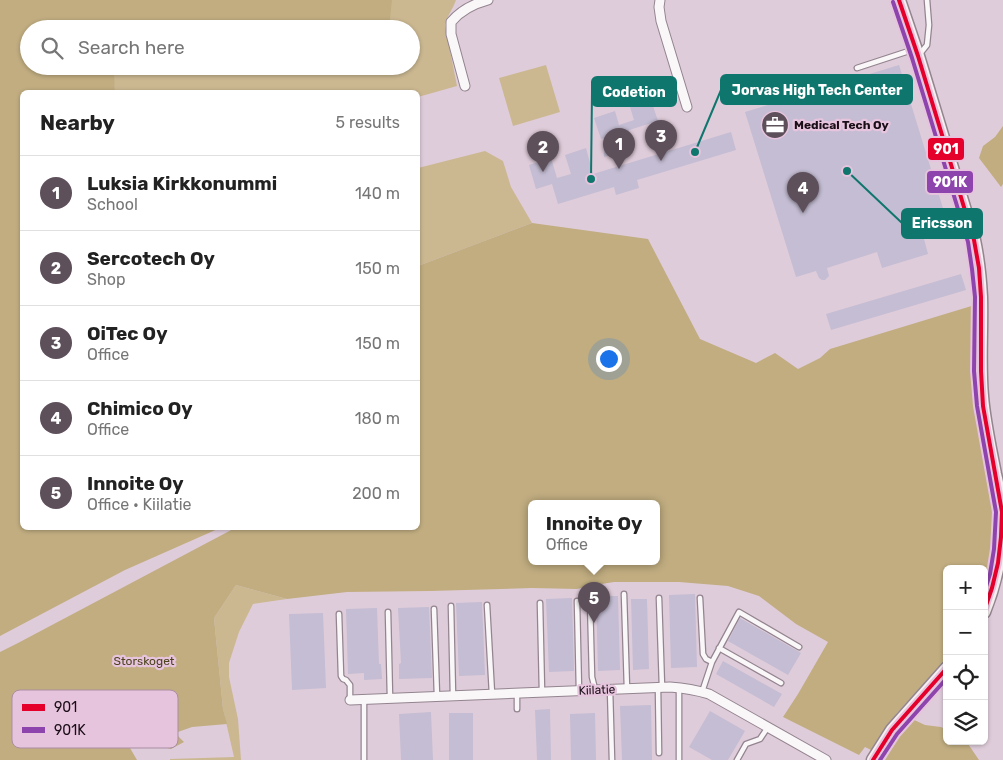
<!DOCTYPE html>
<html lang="en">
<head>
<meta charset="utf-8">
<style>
	:root { --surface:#fff; --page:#f2f2f2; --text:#222; --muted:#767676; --line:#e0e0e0; --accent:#5e505b }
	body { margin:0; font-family:Rubik,sans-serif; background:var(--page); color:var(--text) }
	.controls { position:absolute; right:15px; bottom:15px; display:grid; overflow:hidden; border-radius:8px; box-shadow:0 1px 4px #0004 }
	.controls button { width:45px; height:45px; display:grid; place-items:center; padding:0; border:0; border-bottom:1px solid var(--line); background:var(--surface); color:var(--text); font:25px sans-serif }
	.you { position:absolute; left:608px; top:358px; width:18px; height:18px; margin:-12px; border:4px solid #fff; border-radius:50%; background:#1a73e8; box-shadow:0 0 0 8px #1a73e833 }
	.badge { display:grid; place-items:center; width:32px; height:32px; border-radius:50%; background:var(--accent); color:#fff; font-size:16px; font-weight:700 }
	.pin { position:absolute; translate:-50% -41px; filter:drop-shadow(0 1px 2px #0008) }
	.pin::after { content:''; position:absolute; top:26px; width:18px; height:15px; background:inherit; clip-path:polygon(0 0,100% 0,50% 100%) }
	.popup { position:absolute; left:528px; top:500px; width:132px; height:65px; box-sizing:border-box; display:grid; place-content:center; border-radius:8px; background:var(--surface); filter:drop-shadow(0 1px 4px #0005); font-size:16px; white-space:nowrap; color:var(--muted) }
	.popup b { font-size:19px; color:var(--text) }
	.popup::after { content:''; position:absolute; left:50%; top:100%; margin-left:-10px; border:10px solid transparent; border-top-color:var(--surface) }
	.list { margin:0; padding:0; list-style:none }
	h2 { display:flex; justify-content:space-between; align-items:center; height:65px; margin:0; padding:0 20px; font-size:21px }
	h2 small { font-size:16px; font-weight:400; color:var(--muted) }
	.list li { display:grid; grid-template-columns:32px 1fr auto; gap:15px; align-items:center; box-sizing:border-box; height:75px; padding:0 20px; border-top:1px solid var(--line) }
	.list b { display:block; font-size:19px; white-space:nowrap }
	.list p { margin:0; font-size:16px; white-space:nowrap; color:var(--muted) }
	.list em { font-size:16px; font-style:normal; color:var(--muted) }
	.icon { flex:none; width:28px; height:28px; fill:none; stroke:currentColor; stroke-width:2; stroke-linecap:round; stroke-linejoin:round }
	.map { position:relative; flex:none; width:1003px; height:760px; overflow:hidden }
	.search { position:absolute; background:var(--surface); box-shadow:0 1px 4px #0004; left:20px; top:20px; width:400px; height:55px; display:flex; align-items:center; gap:12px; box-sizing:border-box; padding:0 18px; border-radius:28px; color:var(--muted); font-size:19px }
	.panel { position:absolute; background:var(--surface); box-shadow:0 1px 4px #0004; left:20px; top:90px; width:400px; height:440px; border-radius:8px }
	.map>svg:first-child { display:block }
	.green { fill:#cbb891; fill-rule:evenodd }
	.forest { fill:#c1ad80; fill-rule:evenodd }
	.building { fill:#c4bdd3 }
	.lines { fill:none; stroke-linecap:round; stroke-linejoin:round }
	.lane-casing { stroke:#93848f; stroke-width:7 }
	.street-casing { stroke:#93848f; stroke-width:11 }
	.secondary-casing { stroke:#93848f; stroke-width:15 }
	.lane { stroke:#faf7f9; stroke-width:4.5 }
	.street { stroke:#faf7f9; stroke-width:9 }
	.secondary { stroke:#f6eff0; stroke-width:12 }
	.bus-1-casing { stroke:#e7c4dd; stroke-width:8 }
	.bus-2-casing { stroke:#e7c4dd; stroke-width:8 }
	.bus-1 { stroke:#e4002b; stroke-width:4 }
	.bus-2 { stroke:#8e44ad; stroke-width:4 }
	.labels { text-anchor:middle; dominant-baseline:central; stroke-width:4.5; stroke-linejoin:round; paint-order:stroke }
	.poi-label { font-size:12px; font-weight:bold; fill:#190d16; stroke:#e7c4dd; text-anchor:start }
	.park-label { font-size:12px; fill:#4d441d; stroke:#e7c4dd }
	.street-label { font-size:12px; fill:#190d16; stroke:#e7c4dd }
	.key { fill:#e7c4dd; stroke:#a98da1; stroke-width:1 }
	.key-label { font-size:14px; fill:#190d16 }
	.leader { fill:none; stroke:#0f766e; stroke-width:2 }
	.callout-dot { fill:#0f766e; stroke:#e7c4dd; stroke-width:2 }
	.callout { fill:#0f766e; stroke:#0f766e; stroke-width:2 }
	.callout-label { font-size:14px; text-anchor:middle; font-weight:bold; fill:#fff }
	.line-badge { stroke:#e7c4dd; stroke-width:2 }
	.badge-label { font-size:14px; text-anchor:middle; font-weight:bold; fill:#fff }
</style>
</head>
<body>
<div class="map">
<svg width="1003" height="760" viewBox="0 0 1003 760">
	<rect width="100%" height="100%" fill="#dfccda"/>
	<path class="green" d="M0 0H456C453 9 447 16 445 25L457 86 418 97V92H115L113 74 22 92ZM29 29H411V66H29Z
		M546 65 560 112 513 126 499 78Z
		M485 151 503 161 511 187 532 223 418 266V168Z
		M236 585 287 599 253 604 239 632 229 663V677L238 719 241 760H170V759L234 757 223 709 214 618Z"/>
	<path class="forest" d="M0 0H392L389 29H29V66H184L114 74 115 92H22V528H220L125 570 0 636Z
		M1003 126V184L1001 187 979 158 983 146 995 137Z
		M532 223 648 239 700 339 756 363 775 353 798 369 820 358 830 349 978 304 997 505 992 572 984 589V569H947V657L940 667 897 713 873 751 865 747 859 755 783 717 798 694 828 642 796 624 759 596 728 586 679 582H614L589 586 577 589 532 588 430 591 347 592 287 599 236 585 214 618 223 709 227 724 192 727 175 733 184 742 171 749 148 743 139 736 130 748 137 760H0V652L18 643 235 528H418V266ZM532 504H656V562H532Z
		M910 718 925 725 941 727 947 730V741H966L979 760H885Z"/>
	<path class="building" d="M899 65 950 231 924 239 928 254 882 268 877 252 827 268 829 276 825 280H822L819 278 816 271 796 277 745 112Z
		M651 100 658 121 629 130 634 147 604 157V149L608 137 601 139 594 118 615 111 619 125 634 120 630 107Z
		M731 132 736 150 637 180 639 188 616 195 614 187 558 204 552 184 536 189 529 165 551 158 557 178 571 174 565 155 586 148 593 174Z
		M961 274 966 290 831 330 826 314Z
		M695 594 697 667 671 668 669 595Z
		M596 596H618L620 670 598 671Z
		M572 598 574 671 549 672 546 599Z
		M631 599H647L649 669 633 670Z
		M482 602 485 675 459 676 456 603Z
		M429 607 432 678 399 679V664L401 663 398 608Z
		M377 608 379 664H381L382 679 364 680V673L348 674 346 609Z
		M323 613 326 688 292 690 289 614Z
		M740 618 801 653 788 675 728 641Z
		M723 661 782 694 774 707 716 674Z
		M651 705 652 760H622L620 706Z
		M550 709 551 760H537L535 710Z
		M710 711 745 731 728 760H712L689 747Z
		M431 712 433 760H401L399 714Z
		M449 713H473V760H449Z
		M595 713 596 760H571L570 714Z"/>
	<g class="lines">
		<g class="lane-casing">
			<path id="lane" d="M919 55 927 45 929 25 927 0
				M857 68 915 49
				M624 594 627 689
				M659 598 662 687
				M700 598 703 654 706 659 712 662
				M577 601 579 691
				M590 601 592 677 595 689
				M540 603 542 692
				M487 605 492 694
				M451 606 453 696
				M434 609 437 696
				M388 612 390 698
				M339 614 341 676 343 679 346 680 350 685V700
				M719 648 781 683
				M658 687 659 753
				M679 688V760
				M610 689 612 760
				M702 692 712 662 739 612 799 647
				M517 693V709
				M364 699V760
				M737 760 746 744 760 739 768 727"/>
		</g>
		<g class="street-casing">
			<path id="street" d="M660 0 659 7 661 21 687 107
				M465 86 451 34V22C461 10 473 4 488 0
				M350 700 670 687C684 688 696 690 709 694L826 760"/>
		</g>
		<g class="secondary-casing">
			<path id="secondary" d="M899 0 918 56 974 240C978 259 980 278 981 297 982 330 979 363 982 396 984 422 990 448 995 474 998 487 1001 499 1002 512 1003 546 997 580 984 612
				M873 760 892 730 947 668"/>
		</g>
		<use href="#lane" class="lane"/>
		<use href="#street" class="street"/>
		<use href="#secondary" class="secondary"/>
		<g class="bus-1-casing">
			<path id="bus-1" d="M899 0 918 56 974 240 979 268 981 297V371L983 406 1002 512 1001 537 998 563 992 588 984 611
				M873 760 892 730 947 668"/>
		</g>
		<g class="bus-2-casing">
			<path id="bus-2" d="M893 2 912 58 968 242 972 269 975 297 974 371 977 406 996 512 994 549 990 574 984 593
				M880 760 897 734 947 678"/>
		</g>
		<use href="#bus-1" class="bus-1"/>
		<use href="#bus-2" class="bus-2"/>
	</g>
	<defs>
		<g id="office-disc" transform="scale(1.4375)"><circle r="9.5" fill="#5e505b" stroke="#e7c4dd"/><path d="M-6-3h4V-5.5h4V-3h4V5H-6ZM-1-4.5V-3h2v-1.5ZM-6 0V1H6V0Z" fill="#fff"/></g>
	</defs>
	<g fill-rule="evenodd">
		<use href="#office-disc" x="775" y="125"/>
	</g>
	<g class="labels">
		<g class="poi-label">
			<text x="794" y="125">Medical Tech Oy</text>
		</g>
		<g class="park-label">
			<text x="144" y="661">Storskoget</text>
		</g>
		<g class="street-label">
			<text transform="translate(597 690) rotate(-2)">Kiilatie</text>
		</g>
	</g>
	<rect x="12" y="690" width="166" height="58" rx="8" class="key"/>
	<rect x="22" y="704" width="23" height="7" fill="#e4002b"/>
	<rect x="22" y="727" width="23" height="6" fill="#8e44ad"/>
	<g class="key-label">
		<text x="54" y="712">901</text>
		<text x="54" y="735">901K</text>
	</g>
	<path class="leader" d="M695 152L721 90M591 179L592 92M847 171L902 223"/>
	<g class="callout-dot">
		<circle cx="695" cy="152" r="5"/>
		<circle cx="591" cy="179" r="5"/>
		<circle cx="847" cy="171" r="5"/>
	</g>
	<g class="callout">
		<rect x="721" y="75" width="191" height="29" rx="5"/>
		<rect x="592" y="77" width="84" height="29" rx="5"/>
		<rect x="902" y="209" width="80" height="29" rx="5"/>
	</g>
	<g class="callout-label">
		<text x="817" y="95">Jorvas High Tech Center</text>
		<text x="634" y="97">Codetion</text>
		<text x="942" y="228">Ericsson</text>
	</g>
	<g class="line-badge">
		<rect x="927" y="137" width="38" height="24" rx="5" fill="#e4002b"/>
		<rect x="926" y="170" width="48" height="24" rx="5" fill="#8e44ad"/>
	</g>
	<g class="badge-label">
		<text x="946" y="154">901</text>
		<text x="950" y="187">901K</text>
	</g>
</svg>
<div class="controls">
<button>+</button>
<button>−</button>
<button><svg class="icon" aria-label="locate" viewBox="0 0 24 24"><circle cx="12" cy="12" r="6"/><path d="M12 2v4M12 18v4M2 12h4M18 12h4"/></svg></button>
<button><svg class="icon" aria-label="layers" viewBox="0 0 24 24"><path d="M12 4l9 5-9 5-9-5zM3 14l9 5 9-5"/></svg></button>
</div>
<div class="you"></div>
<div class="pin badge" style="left:619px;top:169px">1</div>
<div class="pin badge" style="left:543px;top:172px">2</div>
<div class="pin badge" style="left:661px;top:161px">3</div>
<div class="pin badge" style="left:803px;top:213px">4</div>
<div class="pin badge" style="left:594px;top:623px">5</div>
<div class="popup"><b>Innoite Oy</b>Office</div>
<div class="search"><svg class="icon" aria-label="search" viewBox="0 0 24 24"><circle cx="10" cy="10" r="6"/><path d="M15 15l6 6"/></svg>Search here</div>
<section class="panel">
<h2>Nearby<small>5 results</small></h2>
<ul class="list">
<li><span class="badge">1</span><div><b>Luksia Kirkkonummi</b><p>School</p></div><em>140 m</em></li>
<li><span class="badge">2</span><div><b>Sercotech Oy</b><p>Shop</p></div><em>150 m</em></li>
<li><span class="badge">3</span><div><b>OiTec Oy</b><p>Office</p></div><em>150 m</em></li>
<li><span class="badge">4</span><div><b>Chimico Oy</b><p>Office</p></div><em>180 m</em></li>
<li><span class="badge">5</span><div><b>Innoite Oy</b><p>Office · Kiilatie</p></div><em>200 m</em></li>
</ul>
</section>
</div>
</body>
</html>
